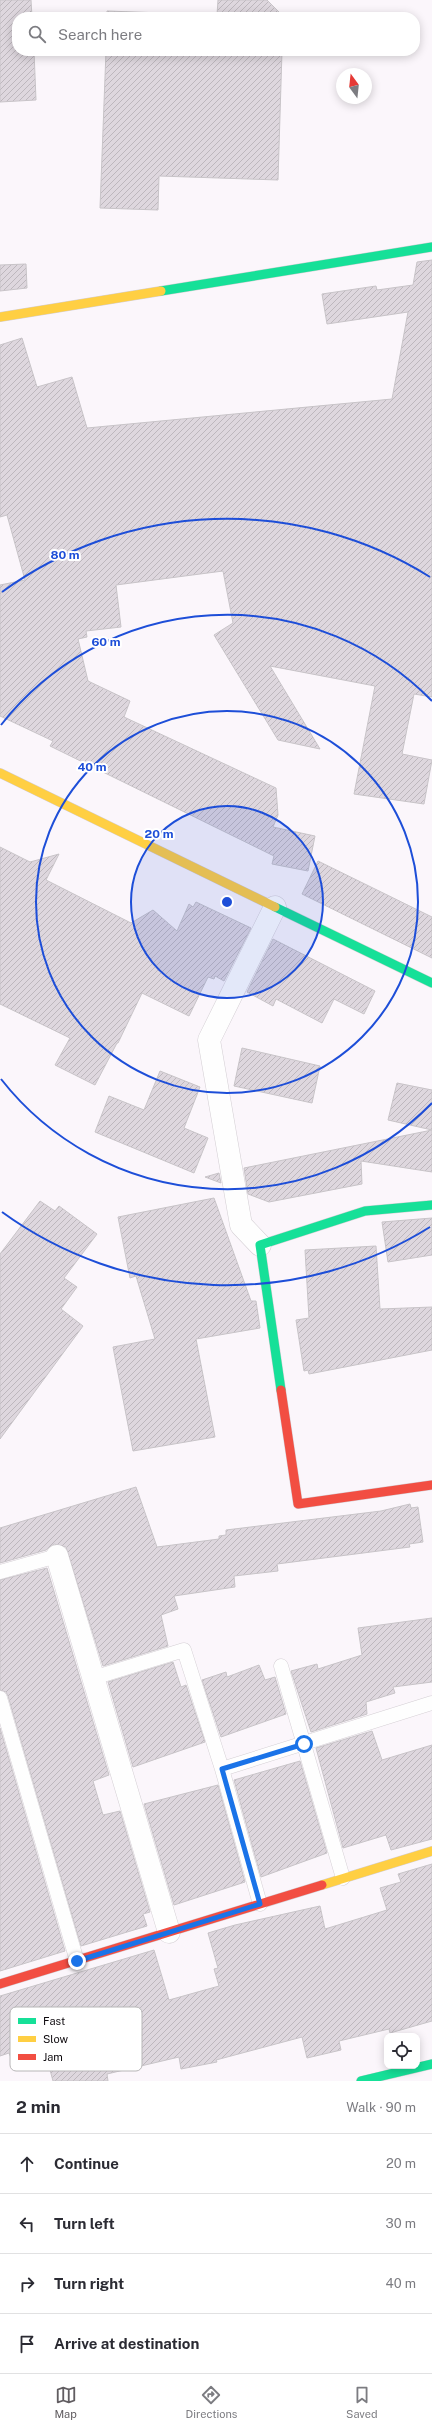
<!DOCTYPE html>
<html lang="en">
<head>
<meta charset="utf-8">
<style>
	:root { --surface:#fff; --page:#f2f2f3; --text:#2b2b33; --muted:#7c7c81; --line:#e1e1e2; --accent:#615d61 }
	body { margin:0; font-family:"Public Sans",sans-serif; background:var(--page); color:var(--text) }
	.controls { position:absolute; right:12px; bottom:12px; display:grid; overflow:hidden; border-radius:8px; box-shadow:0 2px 10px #0003 }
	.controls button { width:36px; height:36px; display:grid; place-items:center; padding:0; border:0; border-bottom:1px solid var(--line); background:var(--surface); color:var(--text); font:20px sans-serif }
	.compass { position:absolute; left:336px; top:68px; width:36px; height:36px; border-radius:50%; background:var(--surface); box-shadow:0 2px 10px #0003; rotate:345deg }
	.stop { position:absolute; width:12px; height:12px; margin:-9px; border:3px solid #1a73e8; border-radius:50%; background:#fff }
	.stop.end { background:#1a73e8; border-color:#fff; box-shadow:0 1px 4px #0008 }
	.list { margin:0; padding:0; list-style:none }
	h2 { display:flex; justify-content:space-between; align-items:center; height:52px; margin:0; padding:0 16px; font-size:17px }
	h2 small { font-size:13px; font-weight:400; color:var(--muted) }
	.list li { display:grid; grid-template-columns:26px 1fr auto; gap:12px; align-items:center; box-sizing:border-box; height:60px; padding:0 16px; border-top:1px solid var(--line) }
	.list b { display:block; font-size:15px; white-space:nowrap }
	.list em { font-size:13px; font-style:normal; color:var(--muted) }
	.icon { flex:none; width:22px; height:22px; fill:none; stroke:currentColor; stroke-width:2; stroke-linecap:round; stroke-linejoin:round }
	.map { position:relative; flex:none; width:432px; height:2081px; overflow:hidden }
	.search { position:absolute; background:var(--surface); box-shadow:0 2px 10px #0003; left:12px; right:12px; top:12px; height:44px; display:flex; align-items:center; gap:10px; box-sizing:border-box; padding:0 14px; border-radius:16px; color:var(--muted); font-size:15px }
	.sheet { height:292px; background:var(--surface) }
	nav { display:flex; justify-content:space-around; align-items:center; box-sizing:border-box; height:56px; border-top:1px solid var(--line); background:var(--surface); font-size:11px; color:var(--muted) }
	nav a { display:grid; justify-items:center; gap:2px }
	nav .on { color:var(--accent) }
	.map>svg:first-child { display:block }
	.building { fill:url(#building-hatch); stroke:#c8c4c8 }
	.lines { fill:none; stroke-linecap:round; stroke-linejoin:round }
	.lane-casing { stroke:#d4cfd4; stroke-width:15 }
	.street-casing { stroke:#d4cfd4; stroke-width:23 }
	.fast-casing { stroke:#d4cfd4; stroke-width:10 }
	.slow-casing { stroke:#d4cfd4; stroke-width:10 }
	.jam-casing { stroke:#d4cfd4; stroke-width:10 }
	.lane { stroke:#fefefe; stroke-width:14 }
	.street { stroke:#fefefe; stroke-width:22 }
	.fast { stroke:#16e098; stroke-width:9 }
	.slow { stroke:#ffcf43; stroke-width:9 }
	.jam { stroke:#f24e42; stroke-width:9 }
	.route { stroke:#1a73e8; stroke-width:5 }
	.ring { fill:none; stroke:#1d4ed8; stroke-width:2 }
	.key { fill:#fff; stroke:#b7b6b7; stroke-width:1 }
	.key-label { font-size:11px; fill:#0e0a0e }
	.centre { fill:#1d4ed8; stroke:#fff; stroke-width:2 }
	.ring-label { font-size:12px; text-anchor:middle; font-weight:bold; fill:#1d4ed8; stroke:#fff; stroke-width:4; stroke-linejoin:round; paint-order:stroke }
</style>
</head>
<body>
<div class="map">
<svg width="432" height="2081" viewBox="0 0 432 2081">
	<defs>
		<pattern id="building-hatch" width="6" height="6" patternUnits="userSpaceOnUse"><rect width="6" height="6" fill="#ded7de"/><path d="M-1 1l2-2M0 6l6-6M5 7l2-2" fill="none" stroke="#bdb7bd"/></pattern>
	</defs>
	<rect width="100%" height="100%" fill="#fbf6fb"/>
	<path class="building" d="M0 0H31L32 17H17V51H34L36 100 0 102Z
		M218 0H267L284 17H107V11L217 15Z
		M106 51H282L278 180 159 176 158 210 100 208Z
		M432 260V697L414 694 402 754 432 760 424 804 354 794 375 686 270 666 320 749 278 740 214 635 233 623 223 571 116 585 121 627 86 631 87 637 78 639 88 681 130 701 124 717 276 788 278 815 273 827 315 836 308 871 272 864 274 856 50 746 53 741 0 716V585L25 580 7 515 0 517V345L22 338 37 387 72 377 87 428 392 399 408 312 327 324 322 294 376 286 377 290 413 285 417 262Z
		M26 264 27 288 0 291V265Z
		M0 847 30 862 59 854 46 880 131 923 153 910 177 931 189 904 193 907 196 902 251 928 224 981 215 976 214 979 208 977 189 1016 142 993 118 1043H117L95 1085 55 1065 70 1038 0 1004Z
		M318 861 432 917V958L302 894Z
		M273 939 375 991 364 1014 334 999 322 1023 276 999 273 1006 247 992Z
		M242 1048 320 1066 312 1103 234 1086Z
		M160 1071 200 1087 184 1128 208 1138 194 1173 95 1132 109 1096 144 1110Z
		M397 1083 432 1090V1130L388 1120Z
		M432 1130V1172L361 1161 362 1184 269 1202 248 1194 244 1168Z
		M219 1173 221 1183 205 1177Z
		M214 1198 251 1301H256L260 1328 196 1339 215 1437 133 1451 113 1347 155 1339 136 1276 130 1278 118 1217Z
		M40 1201 55 1211 59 1206 97 1234 64 1278 77 1287 61 1309 83 1326 0 1439V1254Z
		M432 1218V1255L388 1262 382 1222Z
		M376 1246 380 1309 432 1307V1350L309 1374 308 1370 304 1371 296 1320 309 1318 305 1250Z
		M136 1487 157 1547 219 1539V1536L226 1535V1530L381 1511 410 1504 411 1508 418 1507 423 1542 409 1544 410 1547 277 1564 278 1571 234 1576 235 1587 174 1596 178 1609 161 1615 168 1646 103 1666 66 1547 54 1544 46 1550 0 1563V1528Z
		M47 1568 109 1775 93 1781 103 1815 120 1811 150 1912 143 1914 147 1926 81 1946 8 1696 6 1692 0 1690V1580Z
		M432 1618V1682L393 1687 395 1693 366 1702 367 1714 311 1732 291 1671 317 1664 318 1669 362 1655 358 1628Z
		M173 1662 181 1687 186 1685 205 1742 133 1767 108 1682Z
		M259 1665 265 1680 275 1677 286 1714 221 1737 202 1680 226 1672 227 1677Z
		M0 1728 65 1951 0 1971Z
		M372 1731 382 1760 432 1745V1839L391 1850 386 1835 343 1848 316 1748Z
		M300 1761 327 1853 261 1877 234 1780Z
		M218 1785 245 1882 174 1905 144 1804Z
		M432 1864V2021L390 2033 389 2029 339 2041 341 2050 307 2058 302 2037 216 2060 217 2062 181 2069 179 2057 107 2074 108 2081H53L44 2048 11 2058 9 2053 0 2056V1996L154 1950 169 2000 219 1986 214 1969 218 1968 208 1933 235 1925 320 1906 325 1929 387 1910 380 1888 401 1882 398 1874Z"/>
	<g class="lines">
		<g class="lane-casing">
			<path id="lane" d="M0 1572 57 1556
				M281 1666 343 1878
				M93 1678 184 1650 222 1769 260 1904
				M0 1698 77 1961
				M222 1769 432 1703"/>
		</g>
		<g class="street-casing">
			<path id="street" d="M260 1245 241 1225 209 1040 275 907
				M57 1556 169 1932"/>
		</g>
		<g class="fast-casing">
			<path id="fast" d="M161 291 432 247
				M275 907 432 983
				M281 1390 260 1245 365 1211 432 1205
				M361 2081 432 2064"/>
		</g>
		<g class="slow-casing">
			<path id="slow" d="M0 317 161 291
				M0 773 275 907
				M322 1885 432 1851"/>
		</g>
		<g class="jam-casing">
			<path id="jam" d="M281 1390 298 1504 432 1485
				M0 1984 322 1885"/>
		</g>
		<use href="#lane" class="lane"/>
		<use href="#street" class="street"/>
		<use href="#fast" class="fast"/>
		<use href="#slow" class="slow"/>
		<use href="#jam" class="jam"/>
	</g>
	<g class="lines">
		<path class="route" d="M77 1961 260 1904 222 1769 304 1744"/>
	</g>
	<circle cx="227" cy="902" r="96" fill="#1d4ed8" fill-opacity=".12"/>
	<g class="ring">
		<circle cx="227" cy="902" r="96"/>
		<circle cx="227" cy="902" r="191"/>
		<path d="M432 1103A287 287 0 0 1 1 1079M1 725A287 287 0 0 1 432 701"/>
		<path d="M430 1227A383 383 0 0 1 2 1212M2 592A383 383 0 0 1 430 577"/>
	</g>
	<rect x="10" y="2007" width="132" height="64" rx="6" class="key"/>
	<rect x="18" y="2018" width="18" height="6" fill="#16e098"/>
	<rect x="18" y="2036" width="18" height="6" fill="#ffcf43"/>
	<rect x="18" y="2054" width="18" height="6" fill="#f24e42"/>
	<g class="key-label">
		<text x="43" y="2025">Fast</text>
		<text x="43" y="2043">Slow</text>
		<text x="43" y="2061">Jam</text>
	</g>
	<circle cx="227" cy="902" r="6" class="centre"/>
	<g class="ring-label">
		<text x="65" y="559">80 m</text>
		<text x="106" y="646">60 m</text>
		<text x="92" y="771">40 m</text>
		<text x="159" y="838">20 m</text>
	</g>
</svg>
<div class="controls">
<button><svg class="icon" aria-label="locate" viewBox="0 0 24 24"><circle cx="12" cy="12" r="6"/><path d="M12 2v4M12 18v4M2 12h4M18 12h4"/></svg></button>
</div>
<svg class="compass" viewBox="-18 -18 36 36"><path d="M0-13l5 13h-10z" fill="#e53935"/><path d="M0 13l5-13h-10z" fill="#7c7c81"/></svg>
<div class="stop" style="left:304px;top:1744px"></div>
<div class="stop end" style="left:77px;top:1961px"></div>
<div class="search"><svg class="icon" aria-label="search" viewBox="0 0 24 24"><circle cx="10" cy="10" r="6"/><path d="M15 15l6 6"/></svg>Search here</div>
</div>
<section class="sheet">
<h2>2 min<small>Walk · 90 m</small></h2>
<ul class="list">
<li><svg class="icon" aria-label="ahead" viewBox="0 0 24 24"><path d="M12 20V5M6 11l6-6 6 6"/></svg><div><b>Continue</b></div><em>20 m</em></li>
<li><svg class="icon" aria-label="left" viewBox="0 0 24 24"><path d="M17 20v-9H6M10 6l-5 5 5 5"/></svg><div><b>Turn left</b></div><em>30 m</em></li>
<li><svg class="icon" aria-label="right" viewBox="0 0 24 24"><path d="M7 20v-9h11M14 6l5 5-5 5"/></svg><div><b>Turn right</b></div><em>40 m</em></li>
<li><svg class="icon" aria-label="arrive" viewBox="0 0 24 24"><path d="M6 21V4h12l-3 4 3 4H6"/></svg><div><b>Arrive at destination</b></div></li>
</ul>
</section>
<nav>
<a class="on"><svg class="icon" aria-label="map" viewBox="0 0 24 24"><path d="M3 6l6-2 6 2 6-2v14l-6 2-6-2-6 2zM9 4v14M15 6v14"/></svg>Map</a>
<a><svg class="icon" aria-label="directions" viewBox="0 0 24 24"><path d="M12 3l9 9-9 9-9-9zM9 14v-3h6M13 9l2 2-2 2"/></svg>Directions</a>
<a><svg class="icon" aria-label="saved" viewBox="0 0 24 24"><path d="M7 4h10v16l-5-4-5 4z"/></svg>Saved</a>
</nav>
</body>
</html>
